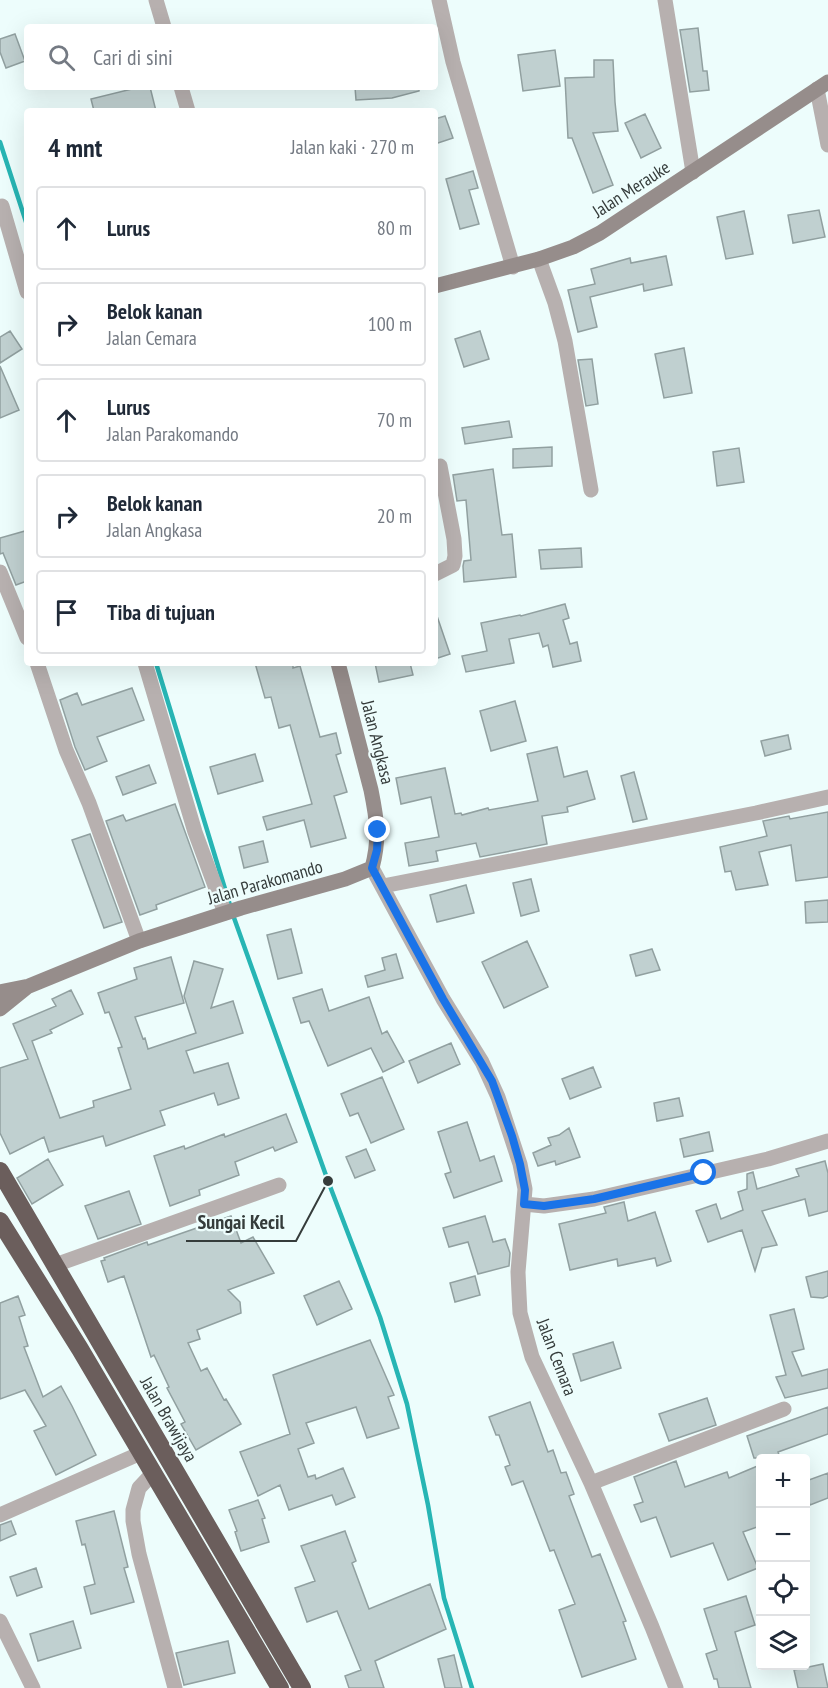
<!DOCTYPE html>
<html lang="id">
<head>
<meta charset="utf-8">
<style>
	:root { --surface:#fff; --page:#f6f6f7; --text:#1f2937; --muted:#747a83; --line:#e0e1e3 }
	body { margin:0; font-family:"PT Sans Narrow",sans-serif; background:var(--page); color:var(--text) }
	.controls { position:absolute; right:18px; bottom:18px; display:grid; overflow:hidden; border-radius:6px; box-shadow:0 6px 24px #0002 }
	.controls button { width:54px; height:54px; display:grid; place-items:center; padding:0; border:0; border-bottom:2px solid var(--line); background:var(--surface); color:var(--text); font:30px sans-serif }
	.stop { position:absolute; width:18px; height:18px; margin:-14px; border:4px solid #1a73e8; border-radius:50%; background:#fff }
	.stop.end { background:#1a73e8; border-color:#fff; box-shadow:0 2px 6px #0008 }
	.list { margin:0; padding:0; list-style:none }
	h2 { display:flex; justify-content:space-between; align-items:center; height:78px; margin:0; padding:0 24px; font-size:26px }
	h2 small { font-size:20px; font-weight:400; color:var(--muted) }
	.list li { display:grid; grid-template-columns:39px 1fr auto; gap:18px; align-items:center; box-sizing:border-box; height:84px; margin:0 12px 12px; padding:0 12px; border:2px solid var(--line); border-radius:6px }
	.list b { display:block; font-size:22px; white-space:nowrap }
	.list p { margin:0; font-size:20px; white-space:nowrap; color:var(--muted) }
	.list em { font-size:20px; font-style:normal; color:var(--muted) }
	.icon { flex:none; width:33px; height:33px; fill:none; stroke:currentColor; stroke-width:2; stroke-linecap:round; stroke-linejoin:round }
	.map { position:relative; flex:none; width:828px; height:1688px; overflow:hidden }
	.search { position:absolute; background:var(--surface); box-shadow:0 6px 24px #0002; left:24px; top:24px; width:414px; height:66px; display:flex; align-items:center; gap:15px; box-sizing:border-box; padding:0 21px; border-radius:6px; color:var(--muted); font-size:22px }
	.panel { position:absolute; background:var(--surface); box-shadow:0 6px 24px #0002; left:24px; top:108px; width:414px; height:558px; border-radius:6px }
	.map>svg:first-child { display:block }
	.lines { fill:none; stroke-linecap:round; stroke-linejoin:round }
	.stream { stroke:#27b5b4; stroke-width:4.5 }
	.building { fill:#c0d0d0; stroke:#91a0a0; stroke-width:1.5 }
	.street { stroke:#b7b0af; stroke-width:15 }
	.secondary { stroke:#968d8b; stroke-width:15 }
	.highway { stroke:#6b5e5c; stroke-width:18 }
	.route { stroke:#1a73e8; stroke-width:8 }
	.labels { text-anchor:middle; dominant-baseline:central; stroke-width:4.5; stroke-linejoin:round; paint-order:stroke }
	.street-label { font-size:18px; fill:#353c3b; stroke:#edfdfc }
	.leader { fill:none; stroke:#353c3b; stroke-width:2 }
	.callout-dot { fill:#353c3b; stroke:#edfdfc; stroke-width:2 }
	.callout-label { font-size:20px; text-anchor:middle; font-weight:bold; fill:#353c3b; stroke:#edfdfc; stroke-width:4.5; stroke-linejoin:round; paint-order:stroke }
</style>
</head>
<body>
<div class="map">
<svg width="828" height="1688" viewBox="0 0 828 1688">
	<rect width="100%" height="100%" fill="#edfdfc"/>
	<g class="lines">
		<path class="stream" d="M0 142 27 225
			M156 663 233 915 328 1181 380 1317 407 1404 428 1505 444 1598 472 1688"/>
	</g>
	<path class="building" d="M698 28 703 71H707L709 90 690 92 680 30Z
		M15 34 25 61 6 68 0 52V39Z
		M555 50 560 86 523 91 518 55Z
		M594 60H613L615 102 618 131 593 133 613 185 593 193 572 138H568L565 78 594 77Z
		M140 87H150L156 111H94L91 99Z
		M355 87H419V91L392 98 356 100Z
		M645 114 661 148 641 158 625 123Z
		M445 116 453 138 435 144V119Z
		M473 171 478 188 469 190 479 224 460 229 446 179Z
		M819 210 825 237 793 243 788 215Z
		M744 211 753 254 726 259 717 217Z
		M666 256 672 285 644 291 643 284 590 297 597 327 578 332 568 290 595 284 591 269 630 258 631 263Z
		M10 331 22 349 0 363V337Z
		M480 331 489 359 464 367 455 339Z
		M684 348 692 393 664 398 655 354Z
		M592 359 598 404 586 406 578 360Z
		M0 366 19 410 0 418Z
		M509 421 512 437 465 444 462 428Z
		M552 447V466L513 468V449Z
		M739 448 744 482 717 486 713 452Z
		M493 469 502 535 512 534 516 577 464 582 463 566 464 561 471 560 466 500 457 501 453 475Z
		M25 531 27 537V581L16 585 3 553 0 554V538Z
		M581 548 582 567 541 569 539 550Z
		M565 604 569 618 563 620 570 644 577 642 581 661 553 667 548 645 543 647 539 633 509 639 514 663 466 672 462 656 487 651 481 623 520 615 521 616Z
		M435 616H437L450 654 435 659Z
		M255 663H293V668L300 666 320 737 336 733 341 753 336 755 347 792 334 796 346 838 311 847 304 820 267 830 263 817 312 804 290 725 279 728 271 697 265 698Z
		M375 663H410L413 675 379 682Z
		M132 688 144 720 97 737 107 761 85 770 75 747 60 700 77 693 82 705Z
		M515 701 526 741 491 751 480 711Z
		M788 735 791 749 765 756 761 741Z
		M557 747 564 777 587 771 595 799 567 807 568 812 542 816 547 844 480 857 476 843 436 851 438 861 409 866 405 843 439 837 431 797 401 804 396 778 445 768 455 814 461 813 462 815 488 808 489 810 538 801 527 754Z
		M255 754 263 781 218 794 210 767Z
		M149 765 156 783 123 795 116 777Z
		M634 772 647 819 633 822 621 776Z
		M175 804 205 887 156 905 157 909 140 915 106 821 123 815 126 821Z
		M828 812V877L796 881 791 845 759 852 768 885 736 890 731 871 725 872 720 847 767 836 763 821 789 816 790 819Z
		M90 834 122 922 104 928 72 840Z
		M263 841 268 862 244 868 239 847Z
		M531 879 539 911 521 916 513 883Z
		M466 885 474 913 437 922 430 895Z
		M828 900V922L806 923 805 902Z
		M291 929 302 973 278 979 267 935Z
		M527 941 548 987 504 1008 482 962Z
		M652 949 660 970 636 976 630 955Z
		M396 954 403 978 368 987 365 976 385 970 382 958Z
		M171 957 184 1003 135 1017 143 1039 145 1038 148 1049 196 1033 184 996 194 961 223 969 211 1008 233 1001 243 1033 186 1051 194 1073 228 1063 239 1098 218 1105 214 1093 160 1111 165 1125 106 1146 103 1136 49 1152 44 1137 10 1154 0 1133V1068L28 1059 13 1024 56 1006 52 999 71 990 83 1014 50 1030 52 1033 32 1041 60 1118 94 1107 93 1101 131 1089 118 1048 122 1047 109 1012 105 1013 98 993 137 979 134 968Z
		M322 989 329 1011 369 997 382 1034 387 1031 404 1062 383 1072 371 1048 328 1066 309 1021 301 1023 293 998Z
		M451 1043 460 1064 418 1083 409 1061Z
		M593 1067 601 1087 570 1099 562 1079Z
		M382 1077 404 1129 371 1143 358 1113 350 1116 341 1094Z
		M679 1098 683 1116 657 1121 654 1103Z
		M286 1114 297 1142 275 1151 273 1147 235 1162 239 1175 199 1190 200 1195 170 1206 154 1156 184 1146 185 1149 224 1134 225 1137Z
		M467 1122 480 1161 494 1156 502 1181 454 1198 445 1174 451 1172 438 1132Z
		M569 1128 580 1157 556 1165 555 1161 538 1166 533 1153 551 1145 548 1138 559 1135Z
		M709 1132 713 1151 684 1157 680 1139Z
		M366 1149 375 1170 355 1178 346 1157Z
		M48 1159 63 1185 32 1204 17 1178Z
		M825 1161 828 1173V1211L809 1216 805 1199 762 1211 777 1245 762 1248 755 1271 742 1230 708 1242 696 1211 716 1204 721 1219 743 1210 738 1192 747 1189V1174L753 1172 757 1189 799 1176 796 1169Z
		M129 1191 141 1224 98 1239 85 1206Z
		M624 1202 628 1221 655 1212 671 1261 657 1266 655 1258 618 1266 617 1259 570 1270 559 1224 606 1213 604 1207Z
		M231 1216 241 1243 253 1237 274 1273 228 1290 240 1302 241 1313 197 1330 200 1339 188 1343 201 1371 207 1368 224 1400 226 1399 241 1424 196 1450 181 1424 185 1422 167 1388 169 1387 154 1355 151 1357 124 1276 108 1282 101 1261 105 1260 104 1258 147 1242 148 1245Z
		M485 1216 493 1242 505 1239 510 1253 509 1266 478 1274 468 1242 449 1247 443 1228Z
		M828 1271V1296L823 1298 811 1297 806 1277Z
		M475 1276 480 1295 455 1302 450 1283Z
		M339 1281 352 1309 317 1325 304 1296Z
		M18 1296 25 1315 19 1317 28 1346 24 1347 43 1397 61 1386 72 1406 96 1455 56 1475 34 1431 46 1426 25 1390 0 1399V1303Z
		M794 1309 804 1349 792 1352 802 1376 828 1369V1388L785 1398 776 1377 786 1375 770 1315Z
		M370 1340 394 1395 388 1397 399 1428 367 1438 356 1407 306 1423 314 1443 298 1449 308 1477 315 1475 316 1479 343 1468 355 1497 336 1505 332 1495 289 1510 280 1485 258 1496 240 1452 290 1434 273 1375Z
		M613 1342 621 1368 581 1381 573 1354Z
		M707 1398 716 1425 669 1441 659 1414Z
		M530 1402 548 1452 553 1450 561 1473 566 1472 574 1494 569 1496 592 1557 600 1554 626 1621 623 1622 636 1659 582 1677 559 1610 575 1604 554 1550 550 1551 523 1481 512 1485 505 1467 510 1465 499 1435H496L489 1417Z
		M828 1407V1434L778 1452 780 1458H754L747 1436Z
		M676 1461 685 1487 727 1472 729 1478 760 1465V1526L743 1532 758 1568 728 1580 713 1543 671 1557 656 1517 641 1522 634 1505 643 1502 634 1477Z
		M828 1473V1498L810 1505 806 1492V1481Z
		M258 1500 265 1518 262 1519 269 1542 241 1551 235 1532 237 1531 229 1510Z
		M114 1511 128 1567 124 1568 134 1602 91 1614 84 1587 95 1584 85 1544 82 1545 76 1521Z
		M11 1521 16 1534 0 1541V1525Z
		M345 1531 356 1561 352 1563 369 1609 430 1584 446 1629 375 1661 384 1688H349L345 1676 361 1670 337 1611 307 1622 295 1588 315 1581 301 1546Z
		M36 1568 42 1587 17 1596 10 1577Z
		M746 1596 755 1625 735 1632 751 1688H719L717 1679H714L706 1654 717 1650 704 1609Z
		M73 1621 81 1648 38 1661 30 1634Z
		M228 1641 235 1673 184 1685 176 1653Z
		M454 1655 462 1688H445L438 1659Z
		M823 1664 828 1688H798L794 1670Z"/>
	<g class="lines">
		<path class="street" d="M156 0 164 27
			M439 0 453 62 513 267
			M665 0 693 172
			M181 87 188 111
			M817 89 828 145
			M2 206 27 292
			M539 259 555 303 565 341 591 490
			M0 572 27 638
			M435 574 453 565 455 556 454 539 440 466
			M37 663 66 750 89 803 139 941
			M145 663 195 832 225 913
			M372 868 443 999 482 1062 498 1097 520 1164 525 1189 518 1272 519 1294 520 1313 532 1357 591 1483 652 1627 676 1688
			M383 886 756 813 828 797
			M524 1204 544 1206 594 1199 768 1159 828 1141
			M55 1265 279 1185
			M154 1472 139 1488 133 1510V1521L139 1554 175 1688
			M591 1483 784 1409
			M0 1515 141 1453
			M0 1621 33 1688"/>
		<path class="secondary" d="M435 286 539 259 573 247 600 233 828 82
			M0 992 29 986 139 941 241 908 345 879 372 868C380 838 377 820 371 790L338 663
			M0 1009 26 988"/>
		<path class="highway" d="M0 1171 302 1688
			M0 1221 80 1349 280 1688"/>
	</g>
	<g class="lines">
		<path class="route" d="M378 830 377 850 372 868 443 999 492 1081 512 1136 520 1164 525 1190 524 1204 544 1206 594 1199 704 1173"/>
	</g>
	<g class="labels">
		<g class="street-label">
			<text transform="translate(631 189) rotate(-33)">Jalan Merauke</text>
			<text transform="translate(378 742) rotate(76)">Jalan Angkasa</text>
			<text transform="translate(265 882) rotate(-16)">Jalan Parakomando</text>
			<text transform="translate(557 1357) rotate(69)">Jalan Cemara</text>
			<text transform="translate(169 1419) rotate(60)">Jalan Brawijaya</text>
		</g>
	</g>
	<path class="leader" d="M328 1181L296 1241H186"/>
	<circle class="callout-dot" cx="328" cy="1181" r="6"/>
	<g class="callout-label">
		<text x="241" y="1229">Sungai Kecil</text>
	</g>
</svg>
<div class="controls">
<button>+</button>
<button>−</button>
<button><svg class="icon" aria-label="locate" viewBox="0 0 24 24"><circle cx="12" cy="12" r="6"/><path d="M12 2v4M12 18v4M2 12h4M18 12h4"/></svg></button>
<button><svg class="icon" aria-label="layers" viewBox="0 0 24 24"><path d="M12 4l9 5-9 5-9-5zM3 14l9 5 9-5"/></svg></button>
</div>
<div class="stop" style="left:704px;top:1173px"></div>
<div class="stop end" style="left:378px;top:830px"></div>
<div class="search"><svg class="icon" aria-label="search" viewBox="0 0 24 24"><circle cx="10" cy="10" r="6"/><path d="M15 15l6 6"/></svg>Cari di sini</div>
<section class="panel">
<h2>4 mnt<small>Jalan kaki · 270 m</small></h2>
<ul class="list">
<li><svg class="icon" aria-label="ahead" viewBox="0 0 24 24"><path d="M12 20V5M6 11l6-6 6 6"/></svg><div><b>Lurus</b></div><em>80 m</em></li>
<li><svg class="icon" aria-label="right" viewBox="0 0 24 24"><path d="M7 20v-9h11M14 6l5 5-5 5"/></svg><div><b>Belok kanan</b><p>Jalan Cemara</p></div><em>100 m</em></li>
<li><svg class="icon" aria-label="ahead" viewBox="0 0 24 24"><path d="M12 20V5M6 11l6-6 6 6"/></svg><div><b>Lurus</b><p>Jalan Parakomando</p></div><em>70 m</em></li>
<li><svg class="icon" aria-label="right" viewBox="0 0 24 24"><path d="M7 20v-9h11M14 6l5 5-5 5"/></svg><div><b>Belok kanan</b><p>Jalan Angkasa</p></div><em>20 m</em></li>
<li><svg class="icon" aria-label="arrive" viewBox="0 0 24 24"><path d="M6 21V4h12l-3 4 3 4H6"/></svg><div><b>Tiba di tujuan</b></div></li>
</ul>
</section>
</div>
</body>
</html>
